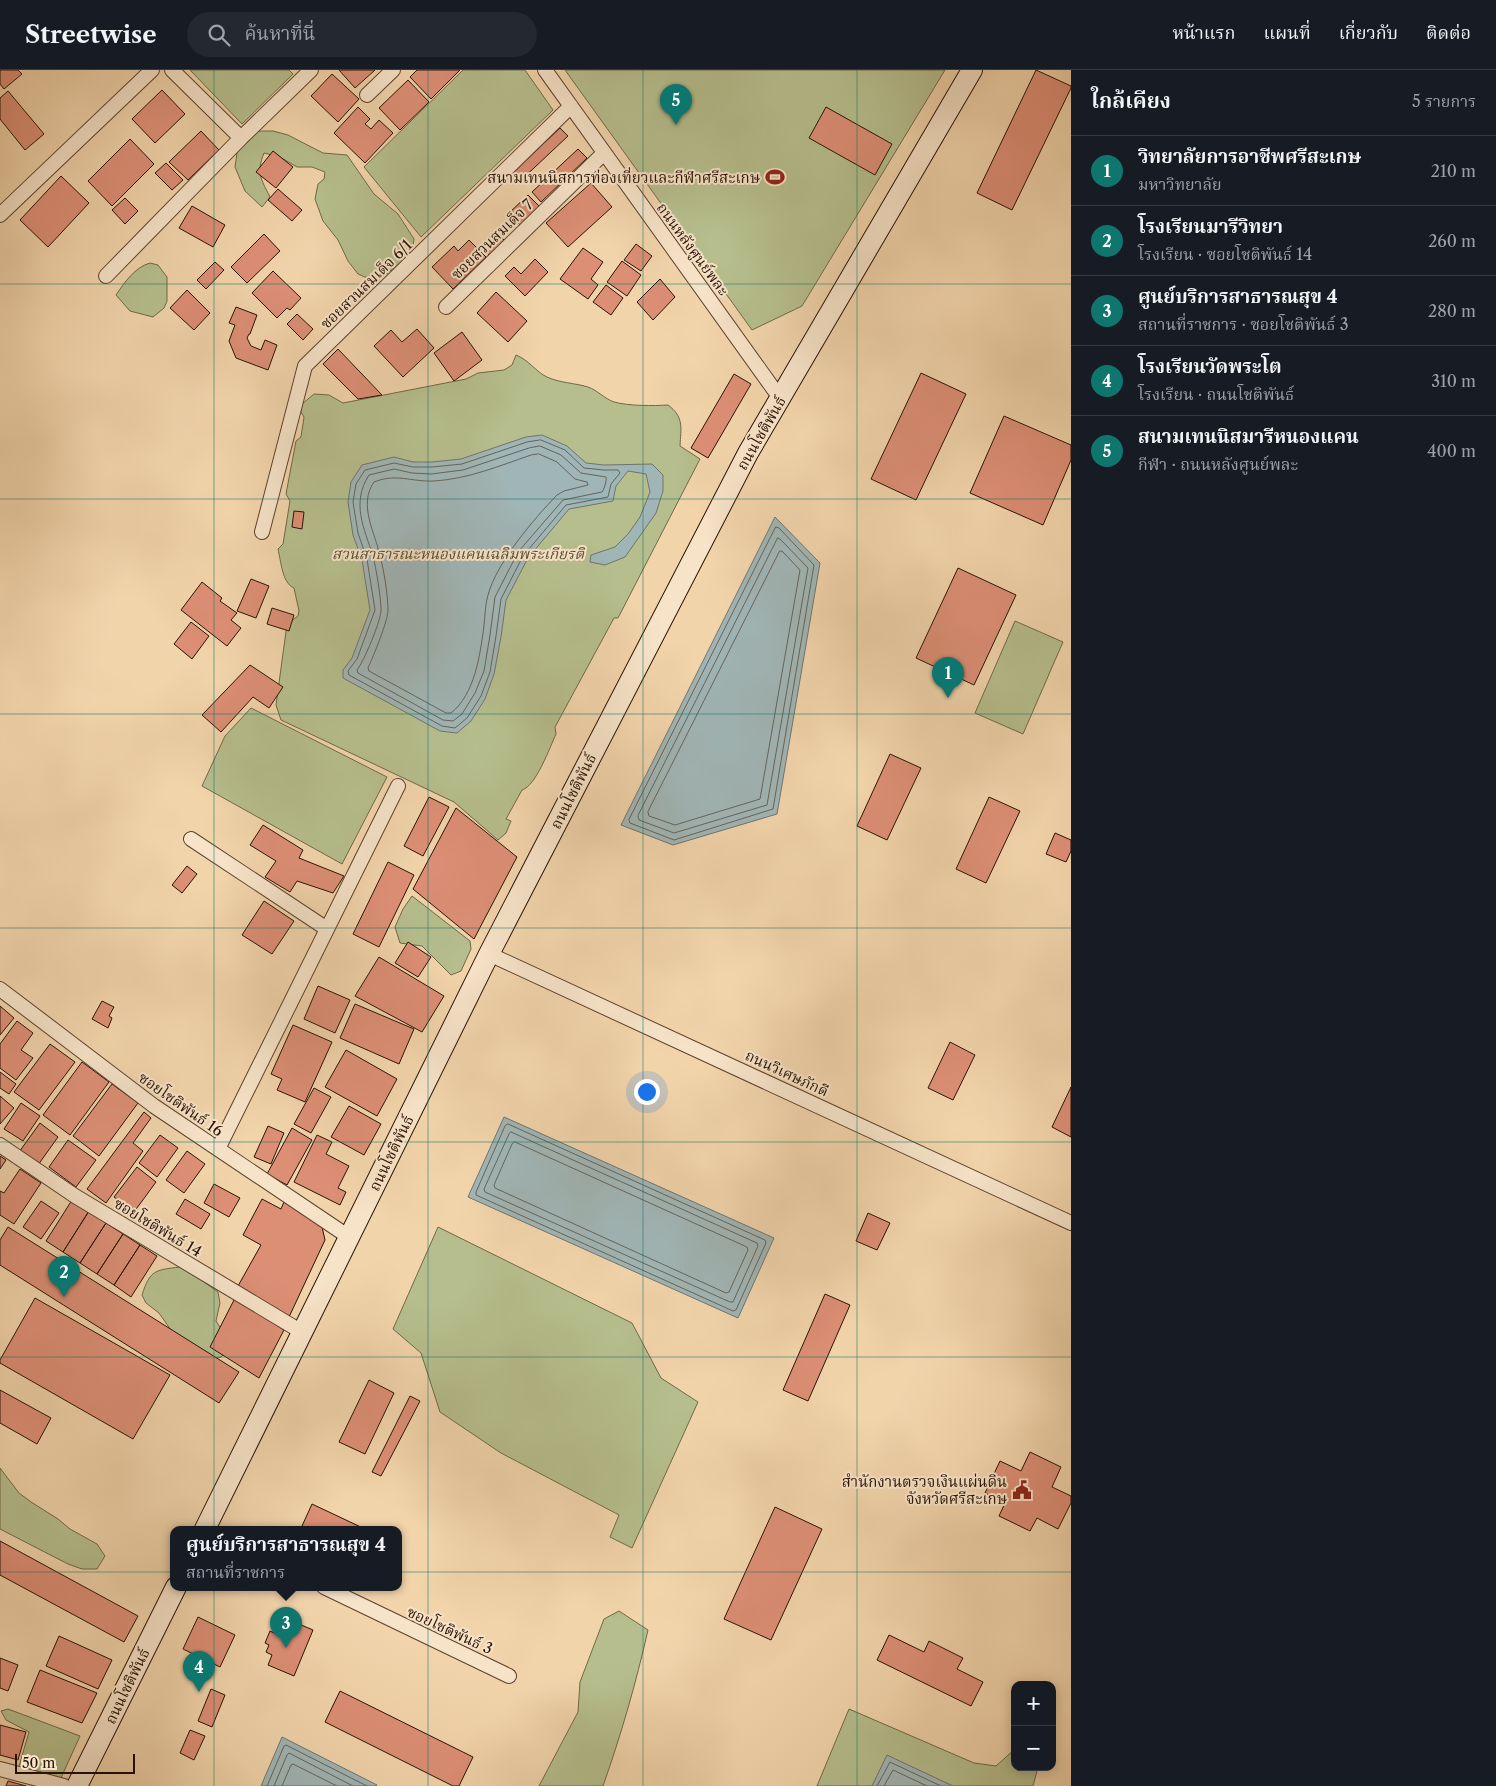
<!DOCTYPE html>
<html lang="th">
<head>
<meta charset="utf-8">
<style>
	:root { --surface:#171b24; --page:#242831; --text:#f1f3f6; --muted:#9ea1a6; --line:#363941; --accent:#0f766e }
	body { margin:0; font-family:"Libre Caslon Text","Noto Serif Thai",serif; background:var(--page); color:var(--text) }
	.controls { position:absolute; right:15px; bottom:15px; display:grid; overflow:hidden; border-radius:10px; box-shadow:0 2px 12px #0003 }
	.controls button { width:45px; height:45px; display:grid; place-items:center; padding:0; border:0; border-bottom:1px solid var(--line); background:var(--surface); color:var(--text); font:25px sans-serif }
	.scale { position:absolute; left:15px; bottom:12px; width:120px; box-sizing:border-box; padding-left:5px; border:2px solid #291203; border-top:0; font-size:14px; line-height:18px; white-space:nowrap; color:#291203; -webkit-text-stroke:4px #f7e3c8; paint-order:stroke }
	.you { position:absolute; left:646px; top:1021px; width:18px; height:18px; margin:-12px; border:4px solid #fff; border-radius:50%; background:#1a73e8; box-shadow:0 0 0 8px #1a73e833 }
	.badge { display:grid; place-items:center; width:32px; height:32px; border-radius:50%; background:var(--accent); color:#fff; font-size:16px; font-weight:700 }
	.pin { position:absolute; translate:-50% -41px; filter:drop-shadow(0 1px 2px #0008) }
	.pin::after { content:''; position:absolute; top:26px; width:18px; height:15px; background:inherit; clip-path:polygon(0 0,100% 0,50% 100%) }
	.popup { position:absolute; left:170px; top:1456px; width:232px; height:65px; box-sizing:border-box; display:grid; place-content:center; border-radius:10px; background:var(--surface); filter:drop-shadow(0 1px 4px #0005); font-size:16px; white-space:nowrap; color:var(--muted) }
	.popup b { font-size:19px; color:var(--text) }
	.popup::after { content:''; position:absolute; left:50%; top:100%; margin-left:-10px; border:10px solid transparent; border-top-color:var(--surface) }
	.list { margin:0; padding:0; list-style:none }
	h2 { display:flex; justify-content:space-between; align-items:center; height:65px; margin:0; padding:0 20px; font-size:21px }
	h2 small { font-size:16px; font-weight:400; color:var(--muted) }
	.list li { display:grid; grid-template-columns:32px 1fr auto; gap:15px; align-items:center; box-sizing:border-box; height:70px; padding:0 20px; border-top:1px solid var(--line) }
	.list b { display:block; font-size:19px; white-space:nowrap }
	.list p { margin:0; font-size:16px; white-space:nowrap; color:var(--muted) }
	.list em { font-size:16px; font-style:normal; color:var(--muted) }
	.icon { flex:none; width:28px; height:28px; fill:none; stroke:currentColor; stroke-width:2; stroke-linecap:round; stroke-linejoin:round }
	.map { position:relative; flex:none; width:1071px; height:1716px; overflow:hidden }
	header { display:flex; align-items:center; gap:30px; box-sizing:border-box; height:70px; padding:0 25px; background:var(--surface); border-bottom:1px solid var(--line) }
	header strong { font-size:24px }
	nav { display:flex; gap:28px; margin-inline-start:auto; font-size:18px }
	.search { width:350px; height:45px; background:var(--page); display:flex; align-items:center; gap:12px; box-sizing:border-box; padding:0 18px; border-radius:28px; color:var(--muted); font-size:19px }
	main { display:flex }
	aside { flex:1; background:var(--surface) }
	.map>svg:first-child { display:block }
	.green { fill:#b6be8d; stroke:#706848 }
	.water { fill:#a0b5b5; stroke:#70746e }
	.lines { fill:none; stroke-linecap:round; stroke-linejoin:round }
	.shore { stroke:#64645c; stroke-width:1 }
	.building { fill:#dd8f76; stroke:#291203 }
	.street-casing { stroke:#5b422d; stroke-width:16 }
	.secondary-casing { stroke:#291203; stroke-width:22 }
	.street { stroke:#f7e3c8; stroke-width:14 }
	.secondary { stroke:#f7e3c8; stroke-width:20 }
	.grid { fill:none; stroke:#0f766e; stroke-width:1; stroke-opacity:0.55 }
	.labels { text-anchor:middle; dominant-baseline:central; stroke-width:4; stroke-linejoin:round; paint-order:stroke }
	.poi-label { font-size:15px; fill:#291203; stroke:#f7e3c8; text-anchor:end }
	.street-label { font-size:15px; fill:#291203; stroke:#f7e3c8 }
	.park-label { font-size:15px; font-style:italic; fill:#5a4e33; stroke:#f7e3c8 }
</style>
</head>
<body>
<header>
<strong>Streetwise</strong>
<div class="search"><svg class="icon" aria-label="search" viewBox="0 0 24 24"><circle cx="10" cy="10" r="6"/><path d="M15 15l6 6"/></svg>ค้นหาที่นี่</div>
<nav><a>หน้าแรก</a><a>แผนที่</a><a>เกี่ยวกับ</a><a>ติดต่อ</a></nav>
</header>
<main>
<div class="map">
<svg width="1071" height="1716" viewBox="0 0 1071 1716">
	<rect width="100%" height="100%" fill="#f2d4ab"/>
	<filter id="stains"><feTurbulence type="fractalNoise" baseFrequency=".004" numOctaves="4"/><feColorMatrix values="0 0 0 0 .2 0 0 0 0 .09 0 0 0 0 .02 0 0 0 .5 -.17"/></filter>
	<radialGradient id="worn" r=".72"><stop offset=".6" stop-color="#630" stop-opacity="0"/><stop offset="1" stop-color="#630" stop-opacity=".3"/></radialGradient>
	<path class="green" d="M190 0H289L293 4 242 54Z
		M463 0H525L553 40 421 167 364 97Z
		M565 0H945L802 236 752 260Z
		M258 61H273L288 65 323 83 347 85 374 124 398 144 414 169 413 177 404 190 380 209 365 207 358 204 348 191 338 170 323 151 315 129 318 114 324 109 325 102 312 97H297L280 87 264 83C256 103 261 109 270 127L262 137 245 121 235 97 238 76Z
		M150 193 158 195 167 207V231L164 238 153 247 130 241 116 225C124 213 135 197 150 193Z
		M516 285C529 290 536 302 547 307 560 313 575 313 588 317 597 320 605 329 614 332 628 336 654 336 668 335 684 347 681 357 680 376L700 389 618 548H614L555 657 556 664C550 677 536 716 522 720L506 749 511 751 506 763 498 770 454 732 281 650 276 635 287 554 298 546 299 541 294 518C282 513 281 491 278 479L283 474 290 431 286 424 296 371 301 367 304 347 301 342 302 334 314 324 329 325 343 333 466 309 478 303 504 300 512 295Z
		M1015 551 1063 572 1023 664 975 643Z
		M251 638 387 707 342 794 202 716 225 666Z
		M412 826 470 871 471 879 461 901 451 905 422 876 400 873 395 857 403 839Z
		M438 1157 632 1253 661 1308 698 1332 632 1478 610 1467 619 1445 501 1383 440 1342 421 1283 393 1259Z
		M180 1197 193 1204 218 1222 220 1233 216 1251 229 1271 226 1282 221 1287 213 1289 180 1273 159 1243 146 1233 142 1225C150 1200 155 1200 180 1197Z
		M0 1398 19 1423 31 1432 58 1449 70 1459 97 1474 105 1486 97 1499H82L68 1494 0 1459Z
		M619 1541 648 1560C636 1613 621 1665 603 1716H539L578 1642 580 1612 604 1549Z
		M8 1639 80 1666 60 1710 19 1696 29 1662 6 1650 1 1641Z
		M849 1639 974 1693 996 1696 1015 1679V1697H1038L1033 1716H817Z"/>
	<path class="water" d="M542 365 567 376 586 393 604 395 652 394 663 405V421L656 443 625 487 605 495 590 492 591 485 615 477 628 464 640 447 650 422 646 404 628 401 616 416 613 431 569 439 528 488 506 530 501 567 494 604 485 629 471 651 457 663 440 661 343 608V600L352 588 370 540 362 490 353 465 348 432 351 412 362 395 394 387 413 392H432L461 389 526 367Z
		M775 447 820 493 777 744 673 775 621 755Z
		M504 1047 774 1168 738 1248 468 1127Z
		M282 1667 377 1715 376 1716H261Z
		M887 1685 953 1716H872Z"/>
	<g class="lines">
		<path class="shore" d="M541 370 565 380 584 398 604 400H618L620 403 611 414 608 427 566 435 523 486 501 529 496 566 490 602 481 626 467 648 455 658 442 656 349 605 348 601 357 589 375 540 367 489 358 463 353 432 356 414 365 400 394 393 413 397H432L462 394 527 372Z
			M540 376 561 385 581 403 606 407C607 410 604 420 602 422L563 430 518 482 495 527 490 565 484 601 475 623 462 644 453 651 443 650 358 603 357 600C364 591 381 551 381 540 381 527 376 498 373 486 364 458 351 433 369 405L394 399 412 403 431 404 463 400 529 378Z
			M539 384 557 392 575 409 587 412 588 415 564 421 557 425C533 450 497 492 488 525 485 535 485 546 484 556 480 585 475 624 451 643H446L369 601 368 598C373 587 388 551 388 540 388 526 384 500 380 486 375 462 358 435 374 412 396 403 411 412 434 411 468 409 499 396 531 385Z
			M776 457 779 458 814 495 773 739 674 770 630 753 629 750Z
			M778 468 780 469 808 498 767 735 674 763 639 750 638 746Z
			M780 481H782L800 500 760 729 675 755 649 746 648 742Z
			M508 1054 765 1170 766 1173 736 1240 733 1241 476 1125V1122L505 1056Z
			M511 1062 757 1173 758 1176 733 1232H730L485 1122 484 1119 509 1064Z
			M515 1072 747 1177 748 1180 729 1222 726 1223 495 1118 494 1115 512 1074Z
			M267 1716 284 1676 286 1675 367 1716
			M274 1716 287 1685 289 1683 353 1716
			M282 1716 291 1695 293 1694 337 1716
			M877 1716 890 1692 941 1716
			M884 1716 893 1700 927 1716"/>
	</g>
	<path class="building" d="M0 0H18L22 4 4 19 0 14Z
		M339 0H375L355 18Z
		M417 0H460L431 29 410 7Z
		M1036 0 1071 16V18L1012 140 977 123Z
		M332 4 359 29 338 52 311 26Z
		M408 10 429 32 400 60 379 38Z
		M162 20 185 44 155 73 132 49Z
		M8 21 44 64 25 80 0 49V28Z
		M358 37 370 49 365 54 371 59 379 50 393 63 365 93 334 63Z
		M826 37 892 74 875 105 809 68Z
		M560 58 568 66 518 113 510 105Z
		M201 61 219 80 188 110 169 92Z
		M130 69 154 94 112 136 88 111Z
		M578 79 587 88 541 132 532 122Z
		M273 81 293 97 276 118 256 102Z
		M166 93 183 110 172 120 155 103Z
		M61 106 89 133 48 177 20 150Z
		M591 113 612 137 568 177 546 153Z
		M278 119 302 140 292 151 268 130Z
		M528 125 539 136 520 155 509 143Z
		M125 128 138 141 125 154 112 140Z
		M192 136 225 155 213 177 179 158Z
		M495 162 504 170 489 185 480 176Z
		M264 164 280 181 247 213 231 197Z
		M469 170 486 187 453 219 432 197 454 176 458 181Z
		M636 174 652 186 641 201 624 190Z
		M583 178 603 192 591 209 598 215 588 229 560 209Z
		M535 189 548 202 525 226 505 206 514 197 521 204Z
		M622 191 641 205 627 226 607 212Z
		M215 192 224 200 206 219 197 210Z
		M273 201 301 228 290 240 287 238 277 248 252 223Z
		M660 209 675 227 653 250 637 232Z
		M606 215 623 228 611 245 593 232Z
		M187 220 210 243 194 260 170 238Z
		M496 222 527 251 508 272 477 243Z
		M236 237 257 245 250 264H249L247 268 251 276 261 280 265 270 277 275 268 300 236 288 229 271 235 255 229 253Z
		M297 244 313 259 303 270 287 254Z
		M417 259 434 278 403 307 374 276 391 260 402 272Z
		M462 262 482 290 454 311 434 283Z
		M338 279 382 325 358 329 323 294Z
		M921 303 966 324 916 430 871 409Z
		M734 304 751 314 708 388 691 378Z
		M1004 346 1071 375V390L1043 455 970 423Z
		M294 441 304 442 302 459 292 457Z
		M958 498 1016 525 974 615 916 588Z
		M251 509 269 516 256 548 237 541Z
		M202 512 222 528 220 531 237 543 231 550 241 558 227 576 181 540Z
		M272 538 294 545 289 561 267 554Z
		M191 552 209 566 192 589 174 574Z
		M250 595 283 617 269 638 253 627 221 662 202 645Z
		M890 684 921 698 887 770 857 756Z
		M429 727 449 737 423 786 404 776Z
		M989 727 1020 741 986 813 956 799Z
		M456 738 517 787 474 869 413 819Z
		M263 755 303 780 299 788 344 806 333 823 297 811 290 822 265 807 276 791 250 775Z
		M1055 763 1071 770V781L1066 792 1046 784Z
		M388 792 414 805 379 877 353 864Z
		M187 796 197 804 182 823 172 815Z
		M264 831 294 851 272 884 242 865Z
		M408 872 431 887 418 907 395 893Z
		M379 887 444 926 422 962 355 926Z
		M318 916 350 930 335 963 304 949Z
		M102 931 114 937 109 946 112 948 108 958 92 949Z
		M355 934 414 959 399 994 340 968Z
		M0 936 14 948 0 965Z
		M17 951 33 963 21 980 33 988 16 1010 0 998V974Z
		M293 955 332 972 305 1032 277 1020 282 1009 271 1004Z
		M950 972 975 985 953 1030 928 1018Z
		M50 974 75 992 39 1040 14 1022Z
		M346 980 397 1009 377 1046 325 1017Z
		M82 992 109 1012 70 1065 43 1045Z
		M0 1002 16 1014 9 1024 0 1018Z
		M112 1014 138 1033 99 1086 73 1066Z
		M1071 1017V1067L1052 1057Z
		M314 1018 331 1027 311 1063 294 1054Z
		M0 1026 14 1038 0 1054Z
		M21 1033 40 1046 23 1071 4 1059Z
		M349 1036 381 1054 364 1085 331 1067Z
		M144 1042 151 1048 133 1073 143 1081 106 1133 87 1119Z
		M40 1053 58 1067 38 1095 19 1082Z
		M268 1056 284 1063 271 1094 254 1087Z
		M292 1058 312 1070 287 1115 267 1104Z
		M160 1065 178 1078 157 1107 139 1093Z
		M317 1065 332 1072 326 1084 349 1096 338 1118 346 1122 340 1135 294 1112Z
		M68 1070 96 1090 76 1117 49 1097Z
		M187 1081 205 1094 184 1123 166 1110Z
		M0 1086 6 1090 0 1099Z
		M137 1097 156 1112 134 1142 114 1127Z
		M20 1099 41 1113 14 1154 0 1145V1121L4 1123Z
		M214 1114 240 1128 229 1147 204 1133Z
		M185 1129 210 1144 201 1159 176 1144Z
		M262 1129 281 1139 284 1132 322 1157 325 1170 289 1247 238 1216 261 1175 243 1165Z
		M72 1130 89 1141 63 1182 46 1171Z
		M41 1131 59 1143 41 1169 23 1157Z
		M89 1141 106 1153 80 1193 63 1182Z
		M868 1143 890 1153 877 1180 856 1171Z
		M106 1153 123 1164 97 1204 80 1193Z
		M8 1157 239 1302 219 1333 0 1195V1170Z
		M123 1164 140 1175 114 1215 97 1204Z
		M140 1175 157 1186 131 1227 114 1215Z
		M825 1224 850 1235 808 1331 783 1320Z
		M35 1228 170 1305 133 1369 0 1293V1290Z
		M235 1228 284 1260 259 1308 210 1277Z
		M369 1310 394 1323 365 1384 339 1372Z
		M0 1320 51 1348 37 1374 0 1353Z
		M410 1326 420 1331 381 1406 372 1402Z
		M1030 1382 1061 1397 1052 1417 1071 1426V1433L1058 1459 1037 1448 1030 1461 999 1446 1005 1433 985 1423 1000 1391 1021 1401Z
		M312 1434 365 1459H309L302 1456Z
		M775 1437 822 1459 771 1570 724 1549Z
		M0 1471 138 1546 124 1572 0 1505Z
		M198 1547 235 1565 220 1597 183 1579Z
		M287 1549 313 1560 294 1606 268 1595 272 1585 266 1582 269 1575 265 1573 270 1561 274 1563 278 1553 284 1556Z
		M889 1565 924 1582 929 1571 963 1588 957 1599 983 1612 971 1636 877 1590Z
		M59 1566 112 1590 98 1619 46 1596Z
		M0 1588 18 1595 8 1621 0 1618Z
		M40 1600 97 1623 82 1653 27 1632Z
		M211 1619 225 1625 212 1657 198 1651Z
		M340 1621 473 1687 459 1716H453L325 1652Z
		M0 1655 26 1662 18 1690 0 1685Z
		M190 1660 205 1666 194 1690 180 1683Z
		M8 1711 26 1716H6Z"/>
	<g class="lines">
		<g class="street-casing">
			<path id="street" d="M172 0 241 68
				M545 0 780 328
				M367 25 393 0
				M0 145 152 0
				M106 206 241 68 311 0
				M446 237 604 83
				M262 462 305 296 571 36
				M191 769 327 859
				M489 884 1071 1153
				M0 919 154 1036 349 1167
				M0 1075 75 1126 302 1262
				M218 1079 398 716
				M324 1517 509 1606
				M0 1699 64 1716"/>
		</g>
		<g class="secondary-casing">
			<path id="secondary" d="M205 1459 489 884 748 383 972 0
				M77 1716 176 1517"/>
		</g>
		<use href="#street" class="street"/>
		<use href="#secondary" class="secondary"/>
	</g>
	<path class="grid" d="M214 0V1716M428 0V1716M643 0V1716M857 0V1716M0 214H1071M0 429H1071M0 644H1071M0 858H1071M0 1072H1071M0 1287H1071M0 1502H1071"/>
	<defs>
		<g id="stadium-bare" transform="scale(1.5)"><path d="M0-5a6.5 5 0 1 0 0 10a6.5 5 0 1 0 0-10ZM-3.5-1.8h7v3.6h-7Z" fill="#8f2418" stroke="#f7e3c8" stroke-width="2.5" paint-order="stroke"/></g>
		<g id="civic-bare" transform="scale(1.5)"><path d="M-.6-6.5H3V-4.5H.6V-3L4-1V1h2V6H-6V1h2V-1L-.6-3ZM-1.2 2.5V6h2.4V2.5Z" fill="#8f2418" stroke="#f7e3c8" stroke-width="2.5" paint-order="stroke"/></g>
	</defs>
	<g fill-rule="evenodd">
		<use href="#stadium-bare" x="775" y="107"/>
		<use href="#civic-bare" x="1022" y="1420"/>
	</g>
	<g class="labels">
		<g class="poi-label">
			<text x="760" y="107">สนามเทนนิสการท่องเที่ยวและกีฬาศรีสะเกษ</text>
			<text x="1007" y="1411">สำนักงานตรวจเงินแผ่นดิน<tspan x="1007" dy="17">จังหวัดศรีสะเกษ</tspan></text>
		</g>
		<g class="street-label">
			<text transform="translate(492 169) rotate(-44)">ซอยสวนสมเด็จ 7</text>
			<text transform="translate(693 179) rotate(54)">ถนนหลังศูนย์พละ</text>
			<text transform="translate(366 214) rotate(-44)">ซอยสวนสมเด็จ 6/1</text>
			<text transform="translate(761 363) rotate(-60)">ถนนโชติพันธ์</text>
			<text transform="translate(573 721) rotate(-63)">ถนนโชติพันธ์</text>
			<text transform="translate(787 1003) rotate(25)">ถนนวิเศษภักดี</text>
			<text transform="translate(181 1034) rotate(35)">ซอยโชติพันธ์ 16</text>
			<text transform="translate(391 1083) rotate(-64)">ถนนโชติพันธ์</text>
			<text transform="translate(158 1157) rotate(31)">ซอยโชติพันธ์ 14</text>
			<text transform="translate(450 1560) rotate(25)">ซอยโชติพันธ์ 3</text>
			<text transform="translate(127 1616) rotate(-64)">ถนนโชติพันธ์</text>
		</g>
		<g class="park-label">
			<text x="458" y="483">สวนสาธารณะหนองแคนเฉลิมพระเกียรติ</text>
		</g>
	</g>
	<rect width="100%" height="100%" filter="url(#stains)"/>
	<rect width="100%" height="100%" fill="url(#worn)"/>
</svg>
<div class="controls">
<button>+</button>
<button>−</button>
</div>
<div class="scale">50 m</div>
<div class="you"></div>
<div class="pin badge" style="left:948px;top:628px">1</div>
<div class="pin badge" style="left:64px;top:1227px">2</div>
<div class="pin badge" style="left:286px;top:1578px">3</div>
<div class="popup"><b>ศูนย์บริการสาธารณสุข 4</b>สถานที่ราชการ</div>
<div class="pin badge" style="left:199px;top:1622px">4</div>
<div class="pin badge" style="left:676px;top:55px">5</div>
</div>
<aside>
<h2>ใกล้เคียง<small>5 รายการ</small></h2>
<ul class="list">
<li><span class="badge">1</span><div><b>วิทยาลัยการอาชีพศรีสะเกษ</b><p>มหาวิทยาลัย</p></div><em>210 m</em></li>
<li><span class="badge">2</span><div><b>โรงเรียนมารีวิทยา</b><p>โรงเรียน · ซอยโชติพันธ์ 14</p></div><em>260 m</em></li>
<li><span class="badge">3</span><div><b>ศูนย์บริการสาธารณสุข 4</b><p>สถานที่ราชการ · ซอยโชติพันธ์ 3</p></div><em>280 m</em></li>
<li><span class="badge">4</span><div><b>โรงเรียนวัดพระโต</b><p>โรงเรียน · ถนนโชติพันธ์</p></div><em>310 m</em></li>
<li><span class="badge">5</span><div><b>สนามเทนนิสมารีหนองแคน</b><p>กีฬา · ถนนหลังศูนย์พละ</p></div><em>400 m</em></li>
</ul>
</aside>
</main>
</body>
</html>
